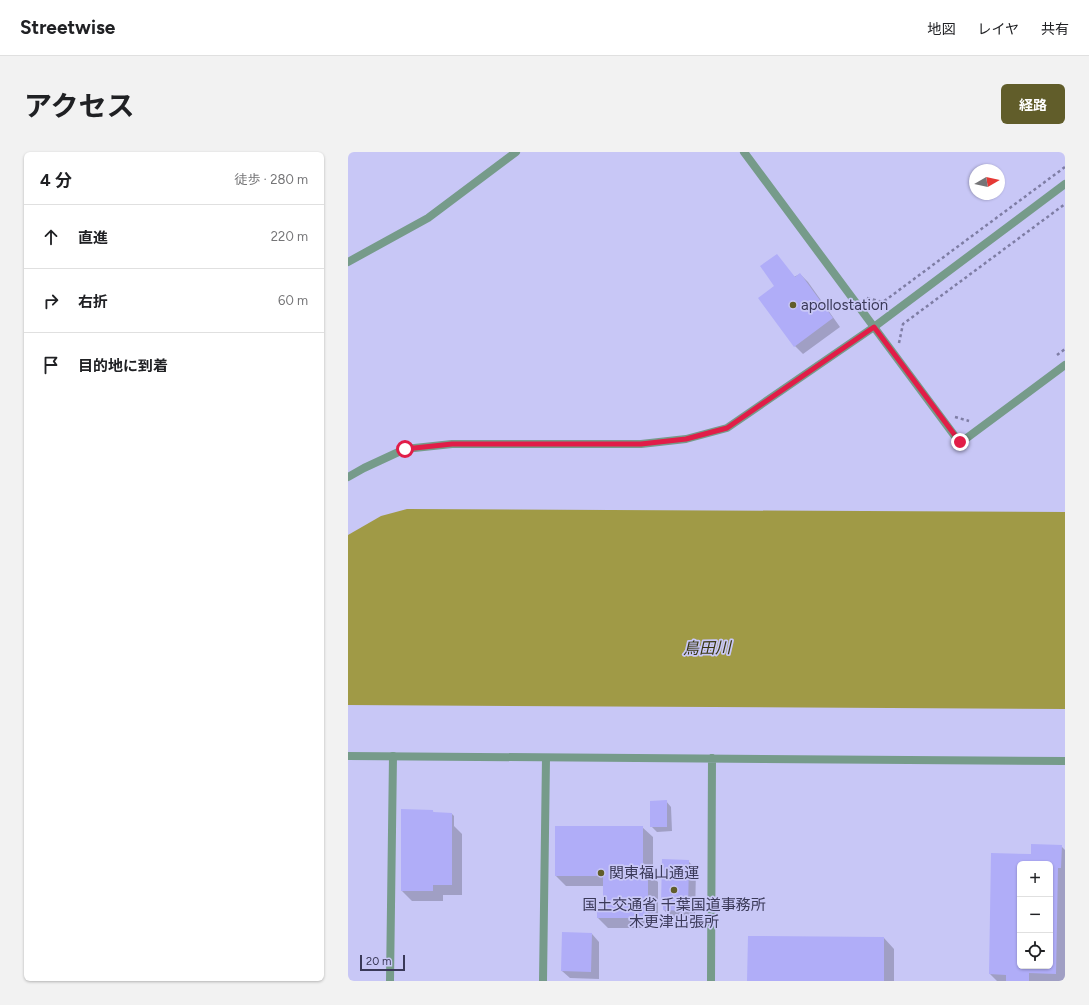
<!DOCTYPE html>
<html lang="ja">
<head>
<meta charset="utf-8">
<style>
	:root { --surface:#fff; --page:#f2f2f2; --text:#202124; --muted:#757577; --line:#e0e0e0; --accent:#615d2a }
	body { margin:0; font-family:Figtree,"Noto Sans JP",sans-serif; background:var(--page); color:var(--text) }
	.controls { position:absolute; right:12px; bottom:12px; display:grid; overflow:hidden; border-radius:6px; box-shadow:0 1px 3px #0004 }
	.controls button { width:36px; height:36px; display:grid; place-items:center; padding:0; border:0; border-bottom:1px solid var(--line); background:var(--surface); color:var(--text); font:20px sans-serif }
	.compass { position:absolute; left:621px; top:12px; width:36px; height:36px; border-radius:50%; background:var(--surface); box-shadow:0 1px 3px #0004; rotate:81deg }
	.scale { position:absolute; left:12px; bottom:10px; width:45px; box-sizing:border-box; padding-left:4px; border:2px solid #3a3958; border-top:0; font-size:11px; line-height:14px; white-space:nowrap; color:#3a3958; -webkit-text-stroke:3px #c8c7f6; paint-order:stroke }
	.stop { position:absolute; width:12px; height:12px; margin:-9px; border:3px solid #e11d48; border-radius:50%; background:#fff }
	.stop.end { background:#e11d48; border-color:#fff; box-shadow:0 1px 4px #0008 }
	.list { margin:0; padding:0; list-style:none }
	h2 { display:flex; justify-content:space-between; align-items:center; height:52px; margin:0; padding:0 16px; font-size:17px }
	h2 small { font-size:13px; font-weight:400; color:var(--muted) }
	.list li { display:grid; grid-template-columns:26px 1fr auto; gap:12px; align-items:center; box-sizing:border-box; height:64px; padding:0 16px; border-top:1px solid var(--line) }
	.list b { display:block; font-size:15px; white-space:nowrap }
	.list em { font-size:13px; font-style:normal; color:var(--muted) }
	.icon { flex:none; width:22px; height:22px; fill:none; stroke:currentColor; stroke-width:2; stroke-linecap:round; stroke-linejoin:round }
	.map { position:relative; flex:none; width:717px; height:829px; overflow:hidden; border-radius:6px }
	header { display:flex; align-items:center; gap:24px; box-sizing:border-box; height:56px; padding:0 20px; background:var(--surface); border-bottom:1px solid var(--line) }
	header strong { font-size:19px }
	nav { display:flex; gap:22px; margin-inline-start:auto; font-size:14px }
	.intro { display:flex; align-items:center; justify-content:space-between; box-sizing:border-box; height:96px; padding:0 24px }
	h1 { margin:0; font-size:28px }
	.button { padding:10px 18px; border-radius:6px; background:var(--accent); color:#fff; font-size:14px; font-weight:700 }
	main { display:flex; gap:24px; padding:0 24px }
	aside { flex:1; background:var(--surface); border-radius:6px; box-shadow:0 1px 3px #0004 }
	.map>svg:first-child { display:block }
	.water { fill:#a09a46 }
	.shadow { fill:#0003; fill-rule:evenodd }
	.building { fill:#b0adf8; fill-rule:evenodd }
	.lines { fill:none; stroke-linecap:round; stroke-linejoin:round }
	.path { stroke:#7e7da4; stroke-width:2.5; stroke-dasharray:3 3; stroke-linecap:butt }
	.minor { stroke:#769b8a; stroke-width:8 }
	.tertiary { stroke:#769b8a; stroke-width:8 }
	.route { stroke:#e11d48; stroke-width:5 }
	.poi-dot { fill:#615d2a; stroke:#c8c7f6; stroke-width:1.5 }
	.labels { text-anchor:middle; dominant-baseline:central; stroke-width:3.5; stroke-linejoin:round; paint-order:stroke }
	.poi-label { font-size:15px; fill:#3a3958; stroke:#c8c7f6; text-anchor:start }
	.water-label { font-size:16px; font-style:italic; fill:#383611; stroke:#c8c7f6 }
</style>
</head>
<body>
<header>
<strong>Streetwise</strong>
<nav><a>地図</a><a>レイヤ</a><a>共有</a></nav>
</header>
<div class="intro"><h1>アクセス</h1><a class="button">経路</a></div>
<main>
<aside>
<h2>4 分<small>徒歩 · 280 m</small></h2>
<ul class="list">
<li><svg class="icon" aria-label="ahead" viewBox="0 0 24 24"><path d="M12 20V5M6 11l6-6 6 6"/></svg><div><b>直進</b></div><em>220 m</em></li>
<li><svg class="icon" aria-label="right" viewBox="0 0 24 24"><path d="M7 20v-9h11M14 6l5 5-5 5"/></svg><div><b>右折</b></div><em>60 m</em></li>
<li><svg class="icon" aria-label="arrive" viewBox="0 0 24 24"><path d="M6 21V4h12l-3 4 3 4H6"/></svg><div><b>目的地に到着</b></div></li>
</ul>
</aside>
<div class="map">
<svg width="717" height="829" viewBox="0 0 717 829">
	<rect width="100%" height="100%" fill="#c8c7f6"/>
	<path class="water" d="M59 357 717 360V557L0 553V383L33 364Z"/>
	<path class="shadow" d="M452 122 460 130 492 175 455 202 447 194 412 146 427 134Z
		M318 649 323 655 324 679 309 680 303 674Z
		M84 659 87 661 104 662 106 664V674L114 682V743H95V749H64L54 739Z
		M294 675 305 685V725L310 730V776H260L250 766 256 756V734H218L208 724Z
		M713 694 717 698V829H649L642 822 644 702 684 703ZM672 712H702V814H672Z
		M340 709 348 717 347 766H324L316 758V754L314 751Z
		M244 782 251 790V827L222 826 214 819Z
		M536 786 546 797V829H400Z"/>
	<path class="building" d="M429 102 447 125 452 121 485 166 446 195 410 146 426 134 412 114Z
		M319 648V675H302V649Z
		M53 657 85 658V660L104 661V733H85V739H53Z
		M207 674H295V718H300V766H249V755H255V724H207Z
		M683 692 714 693 713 716H710L708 822 681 821V829H658V823L641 822 643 701 683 702ZM672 712H702V814H672Z
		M314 707 341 708 340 759 315 758V752H313Z
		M214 780 244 781 243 820 213 819Z
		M400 784 536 785V829H399Z"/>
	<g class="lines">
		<path class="path" d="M519 146 535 150 717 15
			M551 191 555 172 717 52
			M709 203 717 197
			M607 265 621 269"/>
		<path class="minor" d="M396 0 612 291 717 213
			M0 110 80 66 168 0
			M42 829 45 604
			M195 829 198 606"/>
		<path class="tertiary" d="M0 325 16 316 57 297 104 292H293L338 287 379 276 526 175 717 32
			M0 604 717 609
			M363 829 364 606"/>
	</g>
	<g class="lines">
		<path class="route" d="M57 297 104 292H293L338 287 379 276 526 175 612 290"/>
	</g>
	<g class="poi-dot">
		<circle cx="445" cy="153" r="4"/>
		<circle cx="253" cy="721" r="4"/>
		<circle cx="326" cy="738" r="4"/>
	</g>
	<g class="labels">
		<g class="poi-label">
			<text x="453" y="153">apollostation</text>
			<text x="261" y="721">関東福山通運</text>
			<text x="326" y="753" text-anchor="middle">国土交通省 千葉国道事務所<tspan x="326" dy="17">木更津出張所</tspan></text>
		</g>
		<g class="water-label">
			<text transform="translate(359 496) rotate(-1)">鳥田川</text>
		</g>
	</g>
</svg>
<div class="controls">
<button>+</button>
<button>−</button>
<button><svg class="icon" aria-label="locate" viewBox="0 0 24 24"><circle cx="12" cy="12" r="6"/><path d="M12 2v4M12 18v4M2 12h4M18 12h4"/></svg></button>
</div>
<svg class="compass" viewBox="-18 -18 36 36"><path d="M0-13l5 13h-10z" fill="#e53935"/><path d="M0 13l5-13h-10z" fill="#757577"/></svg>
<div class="scale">20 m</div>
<div class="stop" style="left:57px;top:297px"></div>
<div class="stop end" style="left:612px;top:290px"></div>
</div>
</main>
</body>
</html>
